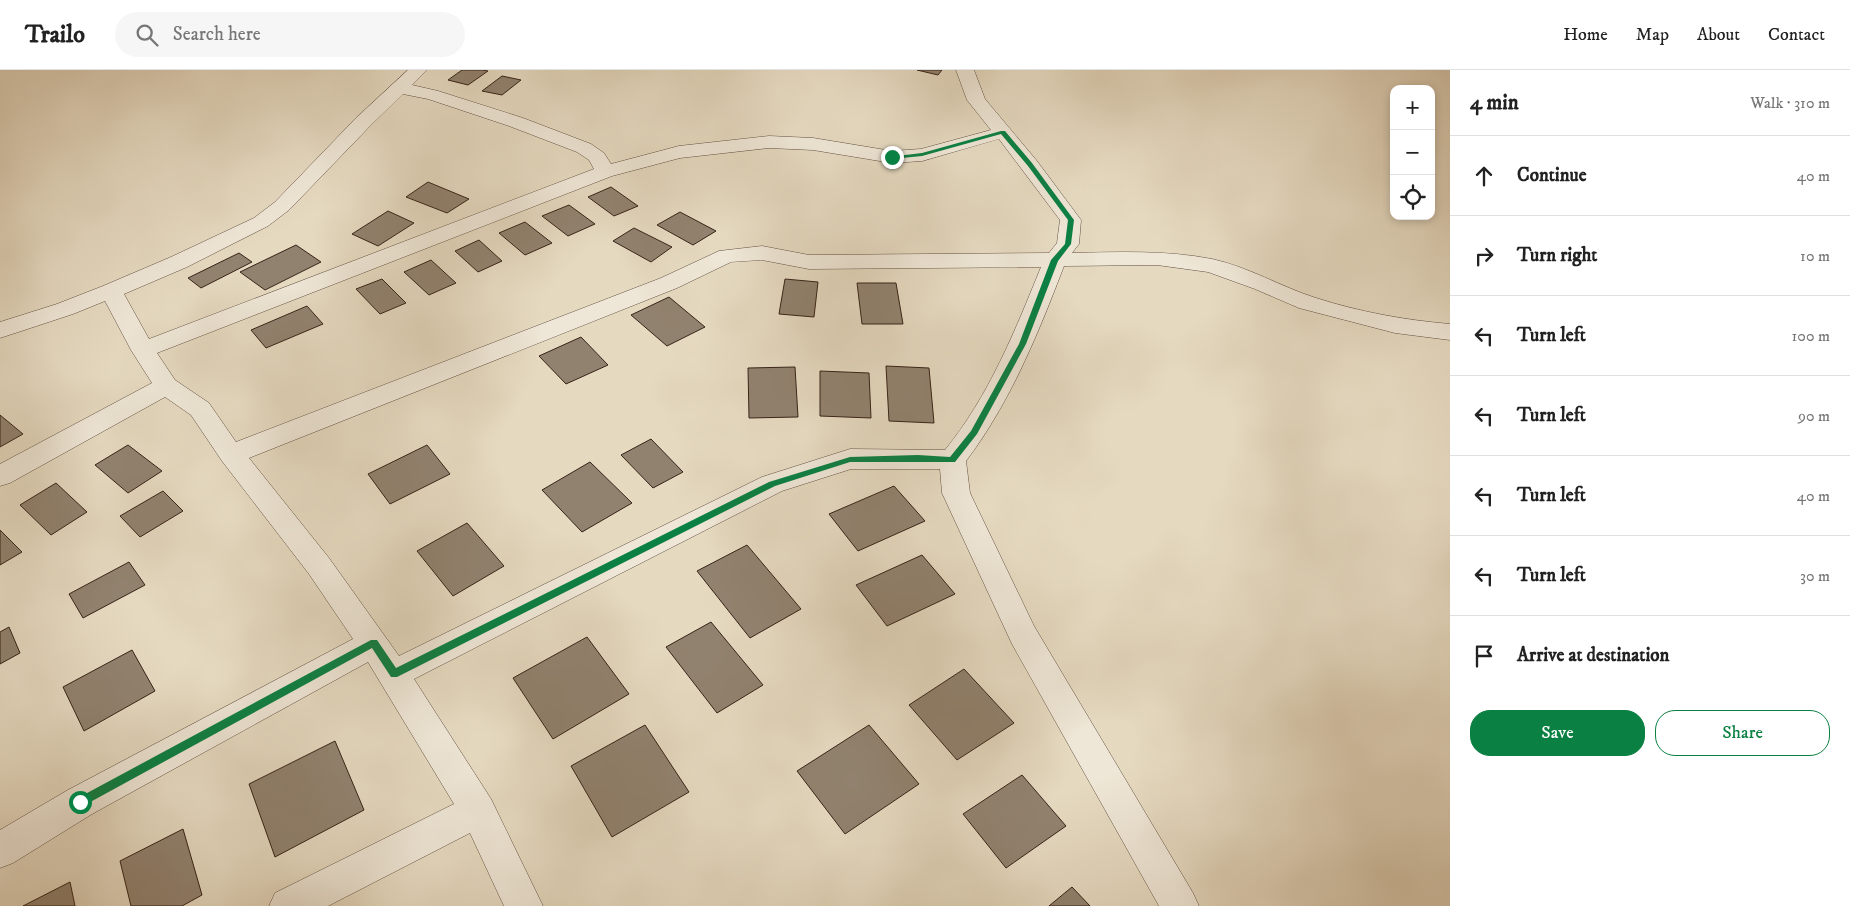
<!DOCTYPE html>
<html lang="en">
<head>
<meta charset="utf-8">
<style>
	:root { --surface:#fff; --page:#f6f6f6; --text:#222; --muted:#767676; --line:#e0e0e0; --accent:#0b8043 }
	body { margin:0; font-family:"IM FELL DW Pica",serif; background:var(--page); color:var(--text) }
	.controls { position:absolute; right:15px; top:15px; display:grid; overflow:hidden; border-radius:10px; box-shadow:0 2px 8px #0003 }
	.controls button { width:45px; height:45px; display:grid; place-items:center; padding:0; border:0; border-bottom:1px solid var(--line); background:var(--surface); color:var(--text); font:25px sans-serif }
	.stop { position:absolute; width:15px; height:15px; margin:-11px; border:4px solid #0b8043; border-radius:50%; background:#fff }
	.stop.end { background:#0b8043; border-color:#fff; box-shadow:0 1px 5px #0008 }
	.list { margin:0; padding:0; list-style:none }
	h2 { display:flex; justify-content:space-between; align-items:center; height:65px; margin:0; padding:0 20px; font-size:21px }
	h2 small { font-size:16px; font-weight:400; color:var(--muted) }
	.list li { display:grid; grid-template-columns:32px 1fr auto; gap:15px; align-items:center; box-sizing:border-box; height:80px; padding:0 20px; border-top:1px solid var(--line) }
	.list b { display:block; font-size:19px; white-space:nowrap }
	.list em { font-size:16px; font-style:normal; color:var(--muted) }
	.actions { display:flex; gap:10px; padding:15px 20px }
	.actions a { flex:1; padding:11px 0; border:1px solid var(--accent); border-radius:20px; text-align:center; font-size:18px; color:var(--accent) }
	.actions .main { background:var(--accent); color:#fff }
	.icon { flex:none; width:28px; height:28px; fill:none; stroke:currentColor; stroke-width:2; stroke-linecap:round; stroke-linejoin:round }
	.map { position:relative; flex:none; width:1450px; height:836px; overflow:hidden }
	header { display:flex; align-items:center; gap:30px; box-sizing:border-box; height:70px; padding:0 25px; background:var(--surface); border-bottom:1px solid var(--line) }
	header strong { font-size:24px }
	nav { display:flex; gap:28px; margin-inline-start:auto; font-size:18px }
	.search { width:350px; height:45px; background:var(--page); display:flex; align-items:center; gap:12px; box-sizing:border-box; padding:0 18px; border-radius:28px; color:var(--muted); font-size:19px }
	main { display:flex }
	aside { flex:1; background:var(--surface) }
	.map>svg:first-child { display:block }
	.building { fill:#91826f; stroke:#372318 }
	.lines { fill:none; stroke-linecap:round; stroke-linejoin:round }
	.minor-casing { stroke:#625042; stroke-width:1 }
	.minor { fill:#eee6d6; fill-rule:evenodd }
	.route { fill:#0b8043 }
</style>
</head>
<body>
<header>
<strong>Trailo</strong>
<div class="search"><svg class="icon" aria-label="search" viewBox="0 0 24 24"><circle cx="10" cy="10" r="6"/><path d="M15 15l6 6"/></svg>Search here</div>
<nav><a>Home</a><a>Map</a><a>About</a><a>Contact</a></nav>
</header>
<main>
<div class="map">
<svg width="1450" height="836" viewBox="0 0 1450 836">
	<rect width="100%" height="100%" fill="#e5d9c0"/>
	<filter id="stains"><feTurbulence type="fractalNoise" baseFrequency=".004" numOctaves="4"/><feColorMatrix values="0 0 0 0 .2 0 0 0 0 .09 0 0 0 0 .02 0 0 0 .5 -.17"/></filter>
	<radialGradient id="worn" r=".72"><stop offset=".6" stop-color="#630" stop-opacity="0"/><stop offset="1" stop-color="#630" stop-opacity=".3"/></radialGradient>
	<path class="building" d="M462 0H482L488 1 468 15 448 10Z
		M917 0H942L938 5Z
		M502 6 521 10 502 25 482 21Z
		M428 112 469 129 447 143 406 127Z
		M611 117 638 136 614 146 588 127Z
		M569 135 595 154 568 166 542 146Z
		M388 141 414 153 378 176 352 164Z
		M680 142 716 161 693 175 657 155Z
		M525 152 552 173 525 185 499 163Z
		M634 158 672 177 651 192 613 171Z
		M479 170 502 191 478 202 455 181Z
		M296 175 321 192 265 220 240 202Z
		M239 183 252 192 201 218 188 208Z
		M431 190 456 213 429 225 404 202Z
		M382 209 406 233 380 244 356 219Z
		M785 209 818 212 814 247 779 244Z
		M857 213H896L903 254H862Z
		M669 227 705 257 667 276 631 245Z
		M307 236 323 254 266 278 251 260Z
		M581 267 608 295 566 314 539 286Z
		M886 296 929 298 934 353 889 351Z
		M795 297 798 347 749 348 748 298Z
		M820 301 869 303 871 348 820 346Z
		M0 345 23 364 0 377Z
		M651 369 683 402 653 418 621 385Z
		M128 375 162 401 128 423 95 395Z
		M427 375 450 404 390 434 368 404Z
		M590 392 632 433 582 462 542 420Z
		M56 413 87 442 51 465 20 435Z
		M894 416 925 451 858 481 829 444Z
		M163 421 183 441 140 467 120 446Z
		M467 453 504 496 453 526 417 481Z
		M0 460 22 482 0 495Z
		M747 475 801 539 750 568 697 501Z
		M922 485 955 524 887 556 856 515Z
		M129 492 145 515 83 548 69 524Z
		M711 552 763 615 717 643 666 577Z
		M9 557 20 583 0 594V562Z
		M587 567 629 624 553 669 513 608Z
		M132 580 155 621 84 661 63 617Z
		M964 599 1014 653 957 690 909 635Z
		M645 655 689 722 612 767 571 696Z
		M869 655 919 714 845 764 797 701Z
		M335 671 364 740 275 787 249 714Z
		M1022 705 1066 756 1006 798 963 744Z
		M183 759 202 825 182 836H131L120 791Z
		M70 812 75 836H23Z
		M1072 817 1090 836H1049Z"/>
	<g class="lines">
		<g class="minor-casing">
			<path id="minor" d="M408 0H427L412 15 438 21 523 48 591 74 604 83 611 94 679 76 769 66 813 68 892 81 921 79 991 60 967 30 956 0H974L985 29 1037 91 1081 150 1079 174 1072 183C1119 182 1166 180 1212 189 1249 197 1281 217 1316 228 1360 242 1404 250 1450 254V270L1395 263 1299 238 1255 219 1208 202 1157 195 1064 196C1038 264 1010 333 966 391L970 423 1034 556 1193 823 1199 836H1159L1012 574 942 423 940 399H851L782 421 414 609 491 729 543 836H504L470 763 328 836H269L275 823 454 734 368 592 92 744 13 793 0 798V760L68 720 353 569 309 504 222 391 191 345 165 327 10 413 0 416V394L152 313 131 280 105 231 73 244 0 268V252L57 234 103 216 171 187 254 148 275 132 356 48ZM403 24 428 29 509 56 577 82 589 90 594 99 149 269 124 224 187 197 268 156 289 140 370 56ZM999 69 1060 150 1057 173 1049 183 809 185 762 176 719 181 661 208 236 372 209 333 175 310 157 283 612 106 680 88 769 78 813 80 892 93 922 91ZM762 190 809 199 1041 197C1015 261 989 326 945 380L850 379 762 407 399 586 329 488 249 388 677 218 731 192Z"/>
		</g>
		<use href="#minor" class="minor"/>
	</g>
	<path class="route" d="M1001 61H1005L1032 93 1074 150 1071 174 1058 191 1026 274 977 364 955 392H850L775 416 397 607H391L372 578 83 736H76L74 732 76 729 371 570H377L396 598 769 412 850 387 918 385 950 387 971 361 1019 274 1051 190 1065 174 1068 150 1028 96 1001 64 922 86 892 89 889 87 922 83Z"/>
	<rect width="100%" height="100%" filter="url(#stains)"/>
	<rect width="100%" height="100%" fill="url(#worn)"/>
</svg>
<div class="controls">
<button>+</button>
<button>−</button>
<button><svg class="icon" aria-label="locate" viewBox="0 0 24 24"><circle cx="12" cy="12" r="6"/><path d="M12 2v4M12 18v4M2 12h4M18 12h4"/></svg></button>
</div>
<div class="stop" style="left:80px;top:732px"></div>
<div class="stop end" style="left:892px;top:87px"></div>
</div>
<aside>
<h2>4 min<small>Walk · 310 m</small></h2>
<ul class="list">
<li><svg class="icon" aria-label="ahead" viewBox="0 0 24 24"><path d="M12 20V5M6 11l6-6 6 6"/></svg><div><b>Continue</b></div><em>40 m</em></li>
<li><svg class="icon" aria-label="right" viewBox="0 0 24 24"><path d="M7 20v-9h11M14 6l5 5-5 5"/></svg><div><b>Turn right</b></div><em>10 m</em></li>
<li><svg class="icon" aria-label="left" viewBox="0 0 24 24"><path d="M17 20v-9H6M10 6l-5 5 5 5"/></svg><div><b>Turn left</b></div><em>100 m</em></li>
<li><svg class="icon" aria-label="left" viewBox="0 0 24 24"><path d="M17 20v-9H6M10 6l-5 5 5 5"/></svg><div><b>Turn left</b></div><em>90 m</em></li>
<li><svg class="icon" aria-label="left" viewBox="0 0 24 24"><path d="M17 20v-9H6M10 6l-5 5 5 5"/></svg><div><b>Turn left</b></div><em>40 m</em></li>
<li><svg class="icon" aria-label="left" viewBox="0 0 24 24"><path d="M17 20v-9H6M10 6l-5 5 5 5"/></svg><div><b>Turn left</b></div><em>30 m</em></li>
<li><svg class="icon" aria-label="arrive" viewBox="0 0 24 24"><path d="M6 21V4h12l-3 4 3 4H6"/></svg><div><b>Arrive at destination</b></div></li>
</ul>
<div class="actions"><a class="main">Save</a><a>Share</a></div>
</aside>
</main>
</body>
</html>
